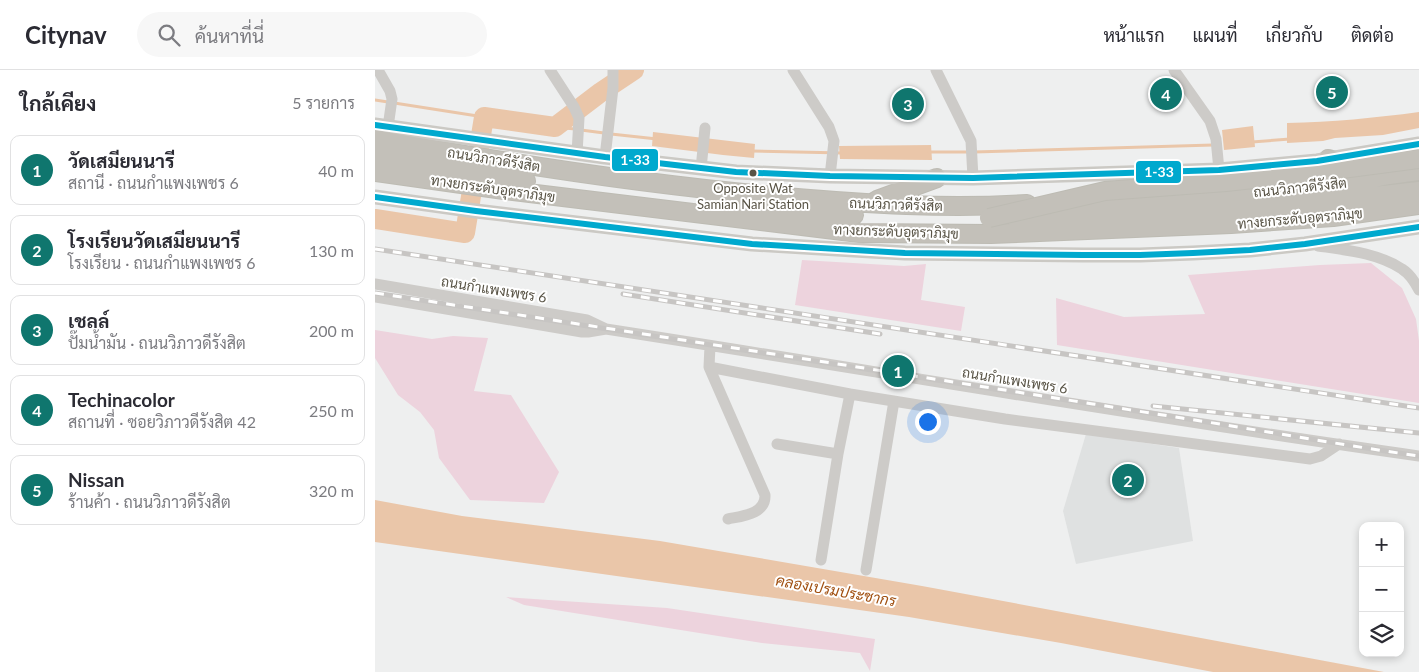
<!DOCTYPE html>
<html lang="th">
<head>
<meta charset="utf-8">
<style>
	:root { --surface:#fff; --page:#f7f7f7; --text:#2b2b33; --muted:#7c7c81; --line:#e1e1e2; --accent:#0f766e }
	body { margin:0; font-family:Lato,Sarabun,sans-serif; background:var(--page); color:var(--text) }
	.controls { position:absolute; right:15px; bottom:15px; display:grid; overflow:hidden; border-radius:10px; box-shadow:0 2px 8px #0003 }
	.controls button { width:45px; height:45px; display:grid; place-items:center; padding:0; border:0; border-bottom:1px solid var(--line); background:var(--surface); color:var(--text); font:25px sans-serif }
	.you { position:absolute; left:552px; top:351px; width:18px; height:18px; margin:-12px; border:4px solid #fff; border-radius:50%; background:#1a73e8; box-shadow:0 0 0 8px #1a73e833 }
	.badge { display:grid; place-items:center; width:32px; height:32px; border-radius:50%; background:var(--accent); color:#fff; font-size:16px; font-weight:700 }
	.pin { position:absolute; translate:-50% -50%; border:2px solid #fff; box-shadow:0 1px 5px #0006 }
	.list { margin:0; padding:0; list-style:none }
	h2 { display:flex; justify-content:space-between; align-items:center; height:65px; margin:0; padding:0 20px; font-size:21px }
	h2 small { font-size:16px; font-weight:400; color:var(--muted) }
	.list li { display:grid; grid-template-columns:32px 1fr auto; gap:15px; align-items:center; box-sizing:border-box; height:70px; margin:0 10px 10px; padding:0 10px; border:1px solid var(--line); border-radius:10px }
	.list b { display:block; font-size:19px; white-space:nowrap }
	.list p { margin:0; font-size:16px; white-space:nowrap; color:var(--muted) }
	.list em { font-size:16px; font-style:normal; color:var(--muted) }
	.icon { flex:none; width:28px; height:28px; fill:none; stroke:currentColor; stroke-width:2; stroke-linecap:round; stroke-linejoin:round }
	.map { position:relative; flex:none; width:1044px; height:602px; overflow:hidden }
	header { display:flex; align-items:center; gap:30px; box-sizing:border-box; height:70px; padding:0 25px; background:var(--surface); border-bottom:1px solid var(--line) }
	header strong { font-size:24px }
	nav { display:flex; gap:28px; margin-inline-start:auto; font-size:18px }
	.search { width:350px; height:45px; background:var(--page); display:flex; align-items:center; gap:12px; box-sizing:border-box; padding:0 18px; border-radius:28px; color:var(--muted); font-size:19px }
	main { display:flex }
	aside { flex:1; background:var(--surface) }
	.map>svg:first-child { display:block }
	.education { fill:#dfe1e1 }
	.green { fill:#edd3dd }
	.water { fill:#eac6a9 }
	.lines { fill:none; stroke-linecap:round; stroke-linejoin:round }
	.stream { stroke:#eac6a9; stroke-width:3 }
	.river { stroke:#eac6a9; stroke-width:20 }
	.highway-casing { stroke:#bdbbb3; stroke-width:20 }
	.minor { stroke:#cdcbc8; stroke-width:11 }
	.major { stroke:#cbc9c4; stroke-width:15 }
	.highway { stroke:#c3c0b9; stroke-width:18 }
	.rail-casing { stroke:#c7c5c3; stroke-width:5 }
	.rail { stroke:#fff; stroke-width:3; stroke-dasharray:9; stroke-linecap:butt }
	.highway-bridge-casing { stroke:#bdbbb3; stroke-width:20; stroke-linecap:butt }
	.highway-bridge { stroke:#c3c0b9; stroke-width:18 }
	.bus-1-casing { stroke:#fff; stroke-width:10 }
	.bus-1 { stroke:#00a9ce; stroke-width:6 }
	.bus-dot { fill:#595446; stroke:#fff; stroke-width:2 }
	.labels { text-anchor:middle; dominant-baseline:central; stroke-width:4; stroke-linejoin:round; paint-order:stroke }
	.bus-label { font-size:13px; fill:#595446; stroke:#fff }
	.street-label { font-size:14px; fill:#595446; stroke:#fff }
	.water-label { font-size:15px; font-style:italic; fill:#a15112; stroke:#fff }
	.line-badge { stroke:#fff; stroke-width:2 }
	.badge-label { font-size:14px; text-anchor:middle; font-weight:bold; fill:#fff }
</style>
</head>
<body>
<header>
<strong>Citynav</strong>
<div class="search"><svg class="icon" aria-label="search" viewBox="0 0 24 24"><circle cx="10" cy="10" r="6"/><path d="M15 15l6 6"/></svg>ค้นหาที่นี่</div>
<nav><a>หน้าแรก</a><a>แผนที่</a><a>เกี่ยวกับ</a><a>ติดต่อ</a></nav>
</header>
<main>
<aside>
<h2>ใกล้เคียง<small>5 รายการ</small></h2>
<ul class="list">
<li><span class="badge">1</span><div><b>วัดเสมียนนารี</b><p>สถานี · ถนนกำแพงเพชร 6</p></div><em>40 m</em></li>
<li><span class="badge">2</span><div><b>โรงเรียนวัดเสมียนนารี</b><p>โรงเรียน · ถนนกำแพงเพชร 6</p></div><em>130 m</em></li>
<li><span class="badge">3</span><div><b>เชลล์</b><p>ปั๊มน้ำมัน · ถนนวิภาวดีรังสิต</p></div><em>200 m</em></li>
<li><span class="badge">4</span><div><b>Techinacolor</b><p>สถานที่ · ซอยวิภาวดีรังสิต 42</p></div><em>250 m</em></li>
<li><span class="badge">5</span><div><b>Nissan</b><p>ร้านค้า · ถนนวิภาวดีรังสิต</p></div><em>320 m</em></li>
</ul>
</aside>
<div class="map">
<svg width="1044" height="602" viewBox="0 0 1044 602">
	<rect width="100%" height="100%" fill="#eeefef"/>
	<path class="education" d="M711 364 804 378 818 471 701 494 688 441Z"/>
	<path class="green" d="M427 190 529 196 551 194 546 230 590 237 586 261 420 235Z
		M996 193 1027 218 1041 249 1044 271V333L682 275 681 228 749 247 830 244 813 205 945 195Z
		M0 260 57 269 78 266 113 268 99 321 136 325 184 402 169 433 95 430 64 388 59 360 45 342 23 325 0 288Z
		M131 527 292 538 500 569 495 601 485 583 387 573 149 535Z"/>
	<path class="water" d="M1044 42V58L1008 65 960 68 948 71 912 73V53C957 52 1000 48 1044 42Z
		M878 56 880 77 849 80 847 60Z
		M278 62 380 74 379 88 348 85 277 76Z
		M556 75 557 90 465 89 464 76Z
		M0 430 87 446 285 471 547 516 1009 602H838L686 573 534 547 0 472Z"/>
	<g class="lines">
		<path class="stream" d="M0 30 109 47
			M180 57 200 59
			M206 60 229 63
			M236 64 282 69
			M877 72 915 69
			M377 81 468 83
			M554 82H593
			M599 82 838 75"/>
		<path class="river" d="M0 149 90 163 109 47 180 57 226 22 259 0"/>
		<g class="highway-casing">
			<path id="highway" d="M0 69C136 94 273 115 411 127 491 134 572 139 652 134
				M0 87 151 111
				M953 89 984 97
				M0 102 129 120 484 163 616 164 856 154 958 147 1044 135
				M502 130 562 108
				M703 132 854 124 955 117 1014 105 1044 101
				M336 133 479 145
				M640 147 853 137 955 131 1044 121"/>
		</g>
		<path class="minor" d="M3 0 15 21 17 29 13 57
			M175 0 199 37 204 48 202 84
			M418 0 454 57 459 71 455 106
			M561 0 596 71 598 108
			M799 0 835 51 841 69 844 100
			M230 87 238 18V0
			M326 99 330 58
			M943 176C971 180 1003 183 1027 199 1035 204 1040 212 1044 220
			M0 214 212 250 231 259
			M0 227 207 262H213L231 259C502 301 772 348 1044 386
			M335 276 334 297 390 425C391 444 367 446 353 449
			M334 297 475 324 463 384 402 374
			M475 324 630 349 935 389 946 386 964 374
			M446 490 463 384
			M491 500 519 331"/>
		<path class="major" d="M0 55 230 87 361 102 455 106 598 108 844 100 942 91 1044 74
			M0 127 101 141 377 174 530 183 708 185H765L818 183 875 180 930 174 1044 157"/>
		<use href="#highway" class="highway"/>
		<g class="rail-casing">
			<path id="rail" d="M0 179 1044 338
				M0 223C271 264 542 306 813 349 890 361 967 375 1044 386
				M248 224 505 264
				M778 336 1044 363"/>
		</g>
		<use href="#rail" class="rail"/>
		<g class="highway-bridge-casing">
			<path id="highway-bridge" d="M614 148 730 121 851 112 952 101 1044 89"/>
		</g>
		<use href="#highway-bridge" class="highway-bridge"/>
		<g class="bus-1-casing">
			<path id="bus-1" d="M0 55 230 87 361 102 455 106 598 108 844 100 942 91 1044 74
				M0 127 101 141 377 174 530 183 708 185H765L818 183 875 180 930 174 1044 157"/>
		</g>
		<use href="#bus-1" class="bus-1"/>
	</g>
	<circle class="bus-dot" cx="378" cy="103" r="4.5"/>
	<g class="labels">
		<g class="bus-label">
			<text x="378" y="118">Opposite Wat<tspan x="378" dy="16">Samian Nari Station</tspan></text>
		</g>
		<g class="street-label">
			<text transform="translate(119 89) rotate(9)">ถนนวิภาวดีรังสิต</text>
			<text transform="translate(925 117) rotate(-6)">ถนนวิภาวดีรังสิต</text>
			<text transform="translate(118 118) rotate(8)">ทางยกระดับอุตราภิมุข</text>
			<text transform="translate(521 134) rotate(2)">ถนนวิภาวดีรังสิต</text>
			<text transform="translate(925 148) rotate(-5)">ทางยกระดับอุตราภิมุข</text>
			<text transform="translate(521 161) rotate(2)">ทางยกระดับอุตราภิมุข</text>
			<text transform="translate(119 219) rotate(9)">ถนนกำแพงเพชร 6</text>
			<text transform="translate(640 310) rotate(9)">ถนนกำแพงเพชร 6</text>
		</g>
		<g class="water-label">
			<text transform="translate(461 520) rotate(10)">คลองเปรมประชากร</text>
		</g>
	</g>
	<g class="line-badge">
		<rect x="236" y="78" width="48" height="24" rx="5" fill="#00a9ce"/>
		<rect x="760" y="90" width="47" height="24" rx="5" fill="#00a9ce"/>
	</g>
	<g class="badge-label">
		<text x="260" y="95">1-33</text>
		<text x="784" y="107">1-33</text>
	</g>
</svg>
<div class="controls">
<button>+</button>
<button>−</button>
<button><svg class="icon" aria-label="layers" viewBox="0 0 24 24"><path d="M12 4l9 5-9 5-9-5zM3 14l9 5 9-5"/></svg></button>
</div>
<div class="you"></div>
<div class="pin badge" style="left:523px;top:301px">1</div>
<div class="pin badge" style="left:753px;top:410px">2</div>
<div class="pin badge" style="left:533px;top:34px">3</div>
<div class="pin badge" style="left:791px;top:24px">4</div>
<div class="pin badge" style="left:957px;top:22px">5</div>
</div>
</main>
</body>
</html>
